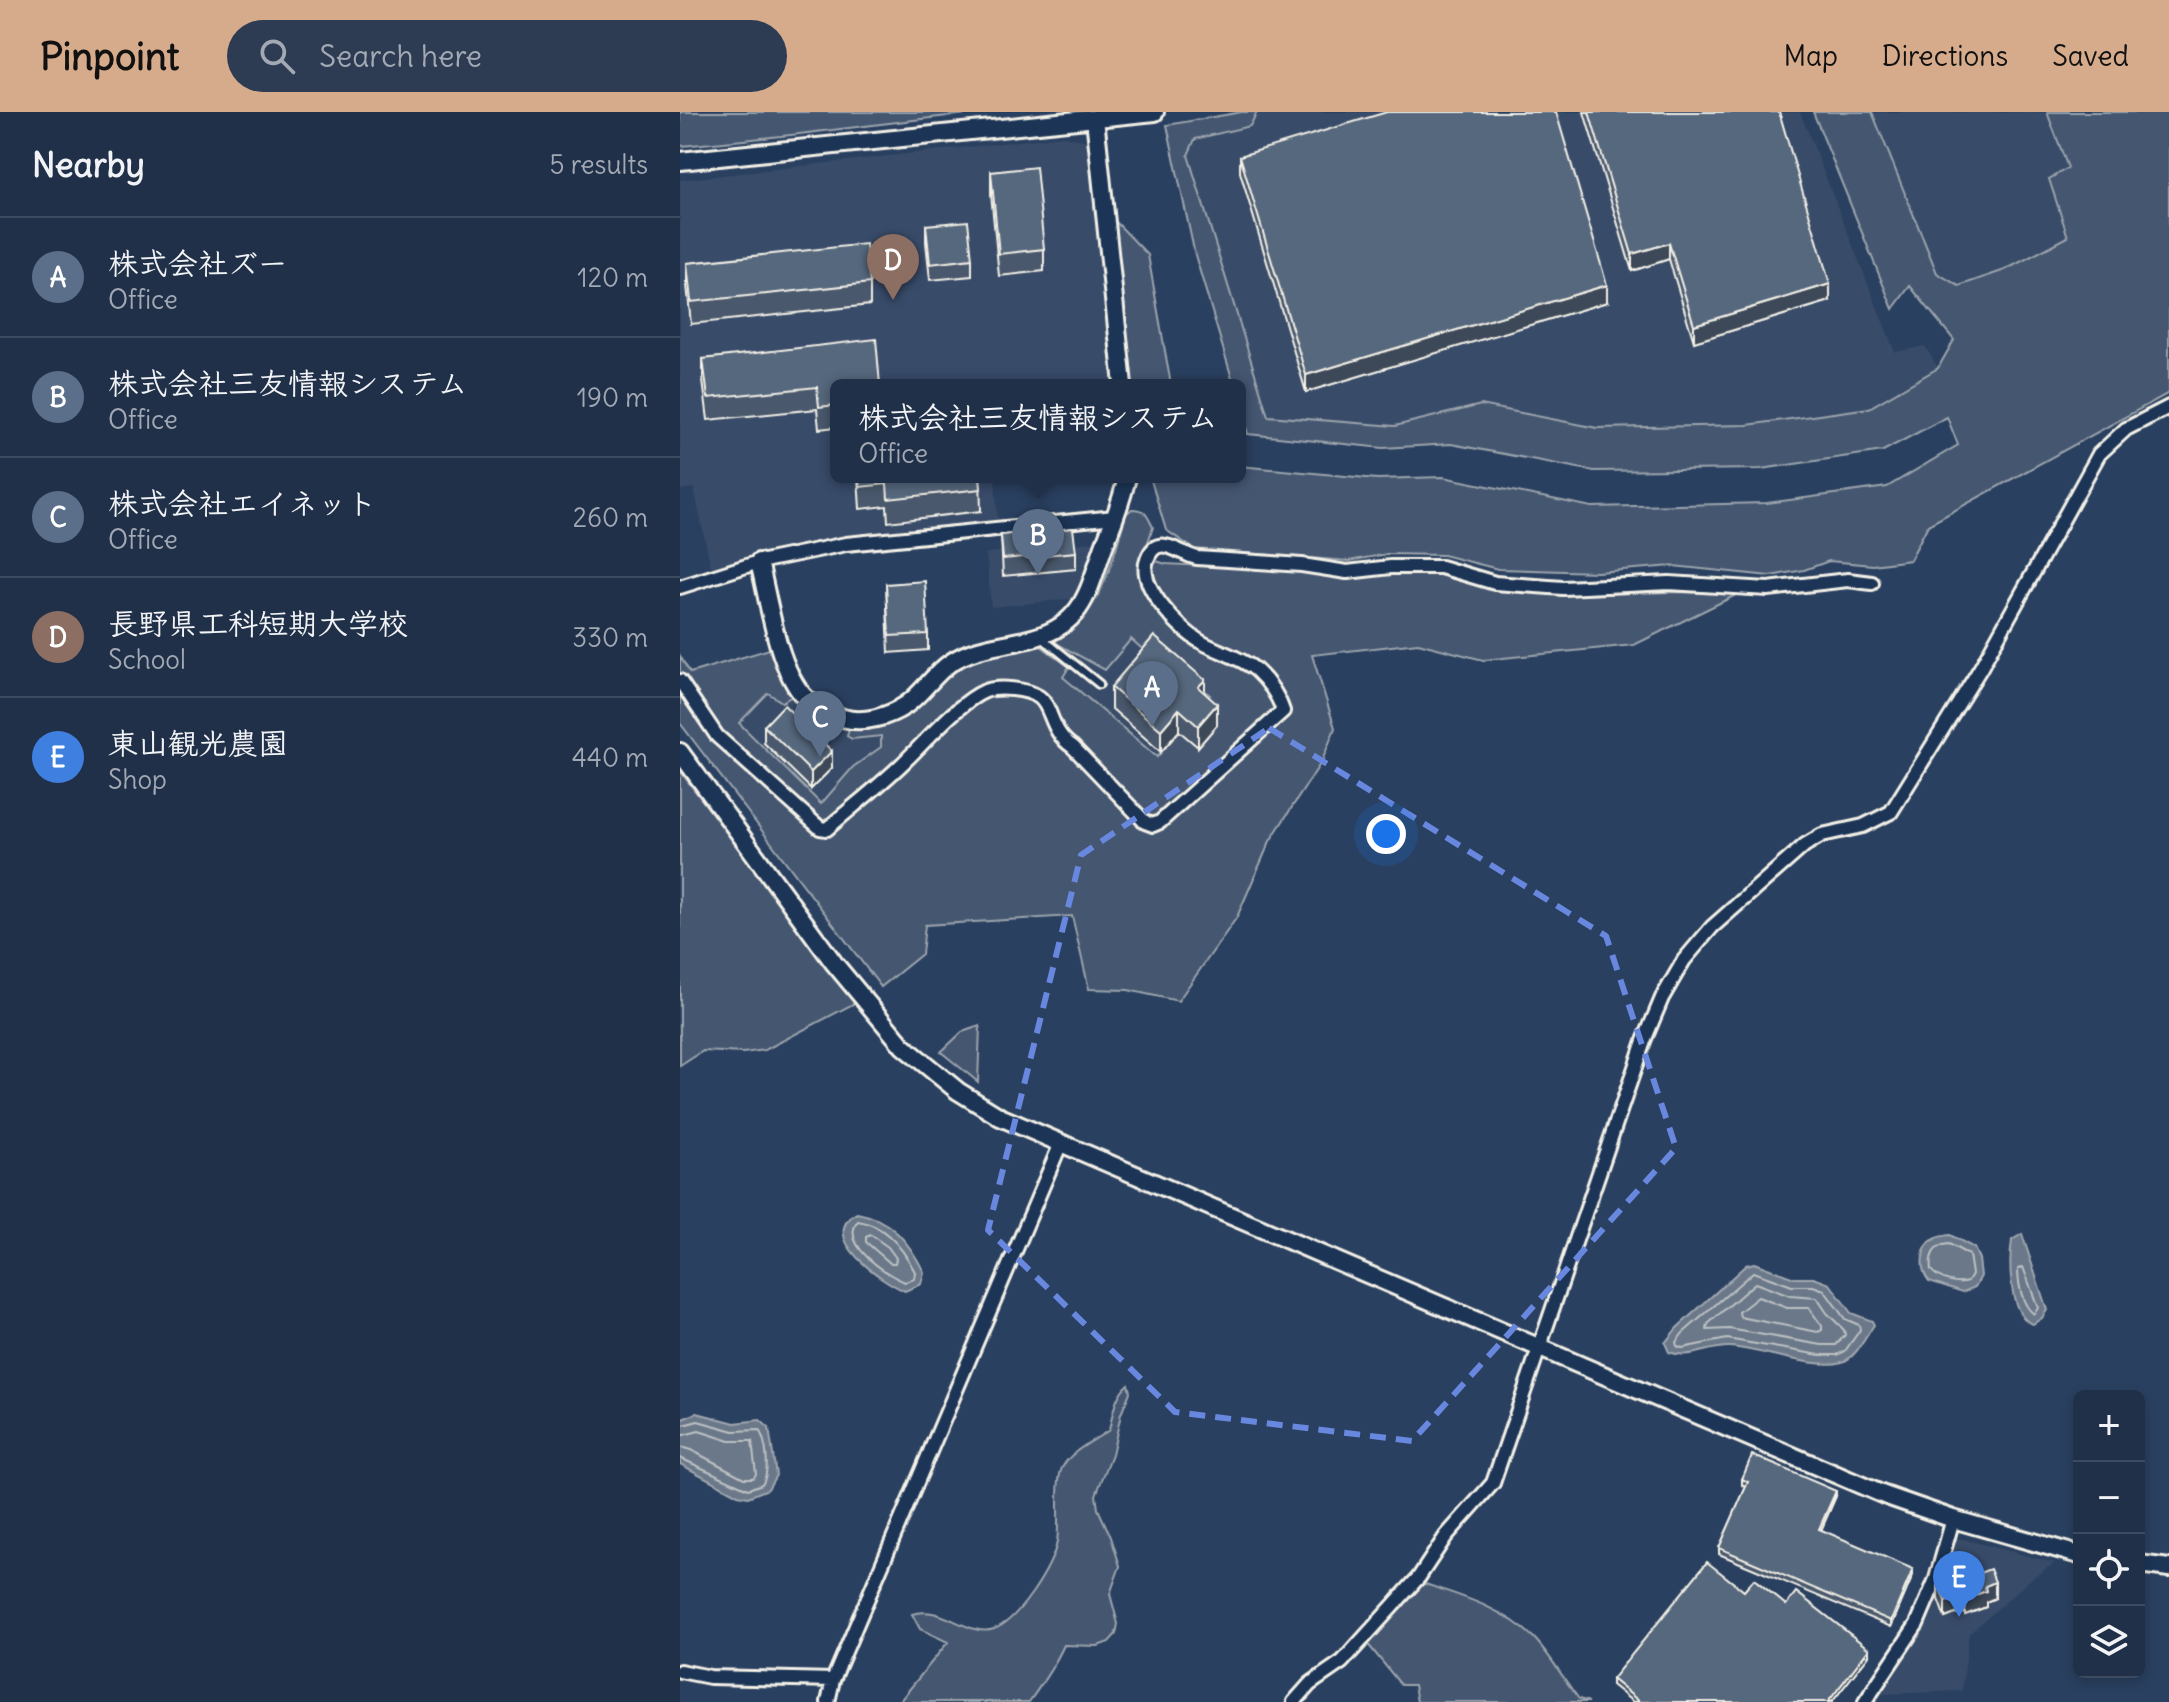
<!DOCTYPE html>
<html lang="en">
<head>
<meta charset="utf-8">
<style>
	:root { --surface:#203048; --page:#2d3c52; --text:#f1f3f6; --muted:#a2a9b4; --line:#3d4b60; --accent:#d6ab8b }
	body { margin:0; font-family:Delius,"Klee One",sans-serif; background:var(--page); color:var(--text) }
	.controls { position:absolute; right:24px; bottom:24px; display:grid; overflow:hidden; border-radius:12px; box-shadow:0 4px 12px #0003 }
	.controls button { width:72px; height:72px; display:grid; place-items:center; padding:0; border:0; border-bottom:2px solid var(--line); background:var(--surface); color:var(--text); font:40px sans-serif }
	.you { position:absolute; left:706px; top:722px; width:28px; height:28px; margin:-20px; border:6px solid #fff; border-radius:50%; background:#1a73e8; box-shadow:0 0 0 12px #1a73e833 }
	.badge { display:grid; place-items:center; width:52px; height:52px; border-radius:50%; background:var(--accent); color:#fff; font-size:26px; font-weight:700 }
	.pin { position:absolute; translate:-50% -66px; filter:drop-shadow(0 2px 4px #0008) }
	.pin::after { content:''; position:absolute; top:42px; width:28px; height:24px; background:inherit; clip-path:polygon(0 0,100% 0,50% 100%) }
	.popup { position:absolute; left:150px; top:267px; width:416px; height:104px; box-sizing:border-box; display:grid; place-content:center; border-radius:12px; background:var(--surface); filter:drop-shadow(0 2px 6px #0005); font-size:26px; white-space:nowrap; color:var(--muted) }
	.popup b { font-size:30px; color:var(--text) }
	.popup::after { content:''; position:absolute; left:50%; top:100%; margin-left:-16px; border:16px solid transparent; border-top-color:var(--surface) }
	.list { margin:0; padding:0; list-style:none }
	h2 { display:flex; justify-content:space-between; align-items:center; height:104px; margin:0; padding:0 32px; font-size:34px }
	h2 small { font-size:26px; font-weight:400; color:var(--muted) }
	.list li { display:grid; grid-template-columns:52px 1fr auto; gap:24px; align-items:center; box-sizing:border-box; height:120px; padding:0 32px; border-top:2px solid var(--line) }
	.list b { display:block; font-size:30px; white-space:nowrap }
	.list p { margin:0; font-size:26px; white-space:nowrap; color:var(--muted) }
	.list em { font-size:26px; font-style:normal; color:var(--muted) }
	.icon { flex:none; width:44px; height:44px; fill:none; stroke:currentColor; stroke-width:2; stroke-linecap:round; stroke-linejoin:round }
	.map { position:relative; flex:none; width:1489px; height:1590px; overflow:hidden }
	header { display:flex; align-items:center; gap:48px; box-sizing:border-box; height:112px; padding:0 40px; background:var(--accent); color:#111 }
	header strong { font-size:38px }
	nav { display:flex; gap:44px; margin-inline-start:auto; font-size:28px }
	.search { width:560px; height:72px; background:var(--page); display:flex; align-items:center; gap:20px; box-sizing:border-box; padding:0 28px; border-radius:44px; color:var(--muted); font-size:30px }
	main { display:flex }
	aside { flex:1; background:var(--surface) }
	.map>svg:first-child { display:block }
	.built { fill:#374c69 }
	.green { fill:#445771; stroke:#9ca4ac; stroke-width:2 }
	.water { fill:#6a788a; stroke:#a1a8b0; stroke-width:2 }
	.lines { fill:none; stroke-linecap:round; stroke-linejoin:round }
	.shore { stroke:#bdc1c2; stroke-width:2 }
	.service-casing { stroke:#f4f1e8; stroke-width:12 }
	.minor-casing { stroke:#f4f1e8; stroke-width:18 }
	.tertiary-casing { stroke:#f4f1e8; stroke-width:22 }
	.service { stroke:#1d3557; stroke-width:6 }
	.minor { stroke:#1d3557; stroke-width:12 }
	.tertiary { stroke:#1d3557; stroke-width:16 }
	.wall { fill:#4a596c; stroke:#f4f1e8; stroke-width:2 }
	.shaded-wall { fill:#3c4858; stroke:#f4f1e8; stroke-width:2 }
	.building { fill:#56677d; stroke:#f4f1e8; stroke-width:2 }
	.marked { fill:none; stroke:#6887de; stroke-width:6; stroke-dasharray:16 10; stroke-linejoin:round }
</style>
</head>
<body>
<header>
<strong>Pinpoint</strong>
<div class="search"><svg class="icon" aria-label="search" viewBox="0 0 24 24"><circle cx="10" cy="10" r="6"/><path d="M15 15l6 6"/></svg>Search here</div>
<nav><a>Map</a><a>Directions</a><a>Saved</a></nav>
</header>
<main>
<aside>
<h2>Nearby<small>5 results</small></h2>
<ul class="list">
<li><span class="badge" style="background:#5c6f8a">A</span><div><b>株式会社ズー</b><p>Office</p></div><em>120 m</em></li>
<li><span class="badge" style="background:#5c6f8a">B</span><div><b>株式会社三友情報システム</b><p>Office</p></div><em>190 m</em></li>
<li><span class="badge" style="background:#5c6f8a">C</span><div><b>株式会社エイネット</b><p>Office</p></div><em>260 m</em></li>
<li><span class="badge" style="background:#8d6e63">D</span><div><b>長野県工科短期大学校</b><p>School</p></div><em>330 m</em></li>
<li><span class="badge" style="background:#3f7fe0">E</span><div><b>東山観光農園</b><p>Shop</p></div><em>440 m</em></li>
</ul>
</aside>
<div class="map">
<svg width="1489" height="1590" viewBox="0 0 1489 1590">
	<rect width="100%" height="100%" fill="#2a4060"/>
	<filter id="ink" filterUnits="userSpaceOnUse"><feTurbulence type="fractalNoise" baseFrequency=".0125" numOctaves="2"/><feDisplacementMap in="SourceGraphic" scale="16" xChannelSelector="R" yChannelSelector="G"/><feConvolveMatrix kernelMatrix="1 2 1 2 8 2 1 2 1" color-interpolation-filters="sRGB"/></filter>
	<g filter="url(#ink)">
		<path class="built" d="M577 0H1120L1215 240 1245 234 1258 256 1189 296 1066 313 917 316 801 293 715 314 587 304 508 43 515 27 570 14Z
			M1192 0H1367L1388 56 1370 67 1389 125 1325 158 1278 175 1257 161Z
			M383 24 409 29 436 273H156V365H315L318 411 165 424 112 434 31 456 14 376 0 378V68Z
			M419 429 400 486 311 495 306 441Z
			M451 526 475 536 531 584 477 646 382 564 397 544 425 557Z
			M88 581 114 583 143 607 167 616 170 626 202 624V635L173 655 141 693 58 611Z
			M1275 1425 1375 1451 1353 1465 1289 1522 1282 1579 1202 1582 1244 1516 1263 1469Z"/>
		<path class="green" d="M0 0H307C205 10 103 26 0 34Z
			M562 0H577L570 14 515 27 508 43 588 304 715 314 801 293 917 316 1067 313 1189 296 1258 256 1274 228 1230 174 1213 197 1133 0H1192L1257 161 1279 174 1325 158 1388 125 1369 67 1388 56 1367 0H1489V281L1248 413 1230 448 1193 453 1149 449 1124 458 1090 464 993 454 917 460 818 457 763 443 707 442 669 449 514 437 486 418 470 365H560V354L697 367 763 365 912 395 1087 391 1207 375 1278 333 1267 305 1203 339 1081 357 914 359 771 332 703 336 568 322 560 293V273H554L515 143 487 13Z
			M435 109 468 143 491 273H450Z
			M452 397C466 397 467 404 473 415L463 445 486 452 621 459 668 468 711 461 759 463 813 477 883 483 992 480 1060 481 954 533 803 548 738 531 632 543 655 616 642 649 590 729 557 805 498 889 448 878 409 877 392 804 245 813 242 842 201 875 0 611V544L10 561 93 536 114 583 102 590 88 581 59 611 141 692 173 655 201 635V624L172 627 167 624 169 618 292 546 361 534 389 555 383 565 477 645 530 583 476 536 469 543 451 527 425 558 374 530C421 504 432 450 446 402Z
			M0 659 175 891 85 938 63 941 23 939 0 954Z
			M300 914 298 970 261 940 282 920Z
			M448 1272 450 1280 441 1302 432 1342 416 1383 418 1397 431 1425 440 1454 430 1482 438 1512 436 1522 429 1530 418 1534 384 1533C375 1553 362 1572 349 1590H219L268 1530 240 1517 232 1502C262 1492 289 1526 314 1517 339 1508 372 1455 377 1430 380 1412 375 1370 382 1356 390 1339 414 1329 429 1318 433 1302 435 1283 448 1272Z
			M742 1471C781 1484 824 1496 854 1526 871 1544 884 1568 899 1587L909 1590H737L734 1573H721L687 1531Z"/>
		<path class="water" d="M177 1101C211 1107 229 1130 244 1160L241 1172 225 1179C203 1170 135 1124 177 1101Z
			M1342 1122 1367 1198 1362 1206 1353 1212C1328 1204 1329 1149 1332 1128Z
			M1270 1123 1294 1136 1299 1147 1301 1164 1295 1175 1283 1180 1249 1169C1239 1157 1240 1134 1256 1126 1257 1125 1269 1123 1270 1123Z
			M1074 1151 1114 1166H1134L1150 1172 1171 1201 1192 1209 1194 1213C1186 1224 1176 1246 1162 1250 1137 1258 1079 1237 1050 1235 1029 1234 1010 1248 989 1240L985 1231 997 1216 1066 1153Z
			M17 1301 55 1311 80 1308 89 1316 96 1363 88 1377 68 1385 58 1383 0 1352V1308Z"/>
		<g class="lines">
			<path class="shore" d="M178 1109C206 1113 223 1136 235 1160L234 1167 225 1170C207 1163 159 1132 178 1109Z
				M191 1123 208 1135 216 1146 215 1151H210L186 1130V1125Z
				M1269 1132 1289 1143 1292 1162 1288 1169C1277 1173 1258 1167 1251 1158 1249 1144 1254 1133 1269 1132Z
				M1343 1155 1358 1196 1354 1202C1342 1194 1338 1171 1338 1157Z
				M1073 1160 1112 1174H1133L1144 1178 1165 1207 1179 1213 1180 1218 1165 1239 1157 1243H1140L1047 1227 1002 1236 997 1234 996 1230 1003 1221Z
				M1075 1171 1110 1184 1137 1186 1147 1201 1164 1218 1165 1223 1156 1233H1142L1049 1217 1027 1218 1028 1212Z
				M1078 1185 1107 1196H1129L1142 1214V1218L1138 1220 1060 1205 1059 1200Z
				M0 1314 18 1309 54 1319 79 1318C87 1330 90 1360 82 1372L68 1377 0 1346
				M0 1324 19 1319 50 1329H72L76 1362 73 1366H64L11 1338 0 1335"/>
			<g class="service-casing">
				<path id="service" d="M362 526 419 572"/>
			</g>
			<g class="minor-casing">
				<path id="minor" d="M0 475 79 450 166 432 435 405
					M0 569 37 624 140 716 147 717C172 695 198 675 222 652 243 632 279 590 305 579 319 574 347 577 359 585 373 595 369 619 393 635L465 710 473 713 480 710 603 599C598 583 589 570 576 558 560 545 539 540 521 530 500 518 457 474 467 448 477 419 499 442 517 446L622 453 667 460 711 455H761L815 471 883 476 989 471 1088 477 1168 468 1192 471
					M0 1559 30 1565 153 1568
					M148 1590 153 1568 381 1031
					M614 1590 630 1572 662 1550 739 1465 766 1424 813 1371 964 929 982 886 1004 848 1032 815 1125 733 1142 723 1183 714 1211 700 1300 557 1419 342 1446 317 1489 295
					M1185 1590 1237 1512 1256 1467 1273 1407"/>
			</g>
			<g class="tertiary-casing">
				<path id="tertiary" d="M415 6 443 273
					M0 49 475 0
					M79 450C89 488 98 565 130 590 139 598 151 602 163 606 183 612 208 605 226 593 242 582 253 563 270 551 296 533 326 534 356 525 405 511 409 475 424 434 433 411 442 388 447 365
					M0 640 154 851 223 934 278 979 320 1005 1204 1383 1273 1407 1399 1443
					M1459 1452 1489 1456"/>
			</g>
			<use href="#service" class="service"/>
			<use href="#minor" class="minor"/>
			<use href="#tertiary" class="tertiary"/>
		</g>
		<path class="wall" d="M904 0H1099L1150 189 1014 230 989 147 952 159Z
			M560 44 927 190 626 280 560 60Z
			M311 60 364 137V159L319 164 311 82Z
			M246 113 292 147V164L250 168 246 130Z
			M7 151 190 171V193L11 212 7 173Z
			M23 247 156 273V315L139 317 137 297 28 308 23 269Z
			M178 365H300L301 399 208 410 207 394 180 397Z
			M321 423 396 440V457L323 464Z
			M206 472 248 522V538L209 541Z
			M431 575 525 581 537 613 518 635 499 619 481 640 431 596Z
			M84 614 152 656 131 677 84 631Z
			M1062 1367 1156 1384 1141 1418 1233 1463 1211 1515 1039 1442V1436L1066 1375 1062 1373Z
			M1297 1462 1315 1486 1306 1490V1495L1285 1503 1283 1499 1265 1506 1258 1487V1471Z
			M1106 1493 1189 1543 1152 1590H953L932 1573V1567Z"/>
		<path class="shaded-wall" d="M989 131V147L952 159V142Z
			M1150 172V189L1014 230V213Z
			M927 173V190L626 280V263Z
			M525 568V589L518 575Z
			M537 592V613L518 635V614Z
			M499 597V619L481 640V618Z
			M152 639V656L131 677V660Z
			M1156 1379V1384L1139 1423V1417Z
			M1233 1457V1463L1211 1515V1509Z
			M1315 1470V1486L1306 1490V1495L1285 1503V1487L1305 1474Z
			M1283 1482V1499L1265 1506V1489Z
			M1189 1537V1543L1152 1590H1148Z"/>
		<path class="building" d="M707 0H876L927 173 626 263 560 44Z
			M909 0H1099L1150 172 1014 213 989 131 952 142Z
			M356 55 364 137 319 142 311 60Z
			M288 109 292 147 250 152 246 113Z
			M186 132 190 171 11 190 7 151Z
			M196 227 200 273H156V293L139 295 137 275 28 286 23 247Z
			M178 365H300L301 377 208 387 207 372 180 375Z
			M393 416 396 440 323 447 321 423Z
			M245 469 248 522 209 524 206 472Z
			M474 524 525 568 518 575 537 592 518 614 499 597 481 618 431 575Z
			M104 593 152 639 131 660 84 614Z
			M1072 1343 1156 1379 1139 1417 1233 1457 1211 1509 1039 1436 1068 1370 1062 1367Z
			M1027 1450 1064 1479 1074 1467 1106 1493 1116 1480 1189 1537 1148 1590H960L932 1567Z
			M1295 1456 1297 1462 1310 1457 1315 1470 1305 1474 1306 1479 1285 1487 1283 1482 1265 1489 1258 1471Z"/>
	</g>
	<path class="marked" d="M589 616 926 824 996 1036 732 1329 495 1300 308 1118 401 743Z"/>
</svg>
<div class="controls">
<button>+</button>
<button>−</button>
<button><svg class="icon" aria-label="locate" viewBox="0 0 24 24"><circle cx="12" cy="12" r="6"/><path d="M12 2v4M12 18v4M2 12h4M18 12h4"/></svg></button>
<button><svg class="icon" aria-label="layers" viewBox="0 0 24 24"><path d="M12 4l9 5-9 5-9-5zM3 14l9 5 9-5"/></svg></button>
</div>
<div class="you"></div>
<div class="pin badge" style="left:472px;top:615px;background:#5c6f8a">A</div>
<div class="pin badge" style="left:358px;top:463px;background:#5c6f8a">B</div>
<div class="popup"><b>株式会社三友情報システム</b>Office</div>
<div class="pin badge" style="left:140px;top:645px;background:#5c6f8a">C</div>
<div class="pin badge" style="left:213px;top:188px;background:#8d6e63">D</div>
<div class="pin badge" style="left:1279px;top:1505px;background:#3f7fe0">E</div>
</div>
</main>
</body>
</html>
